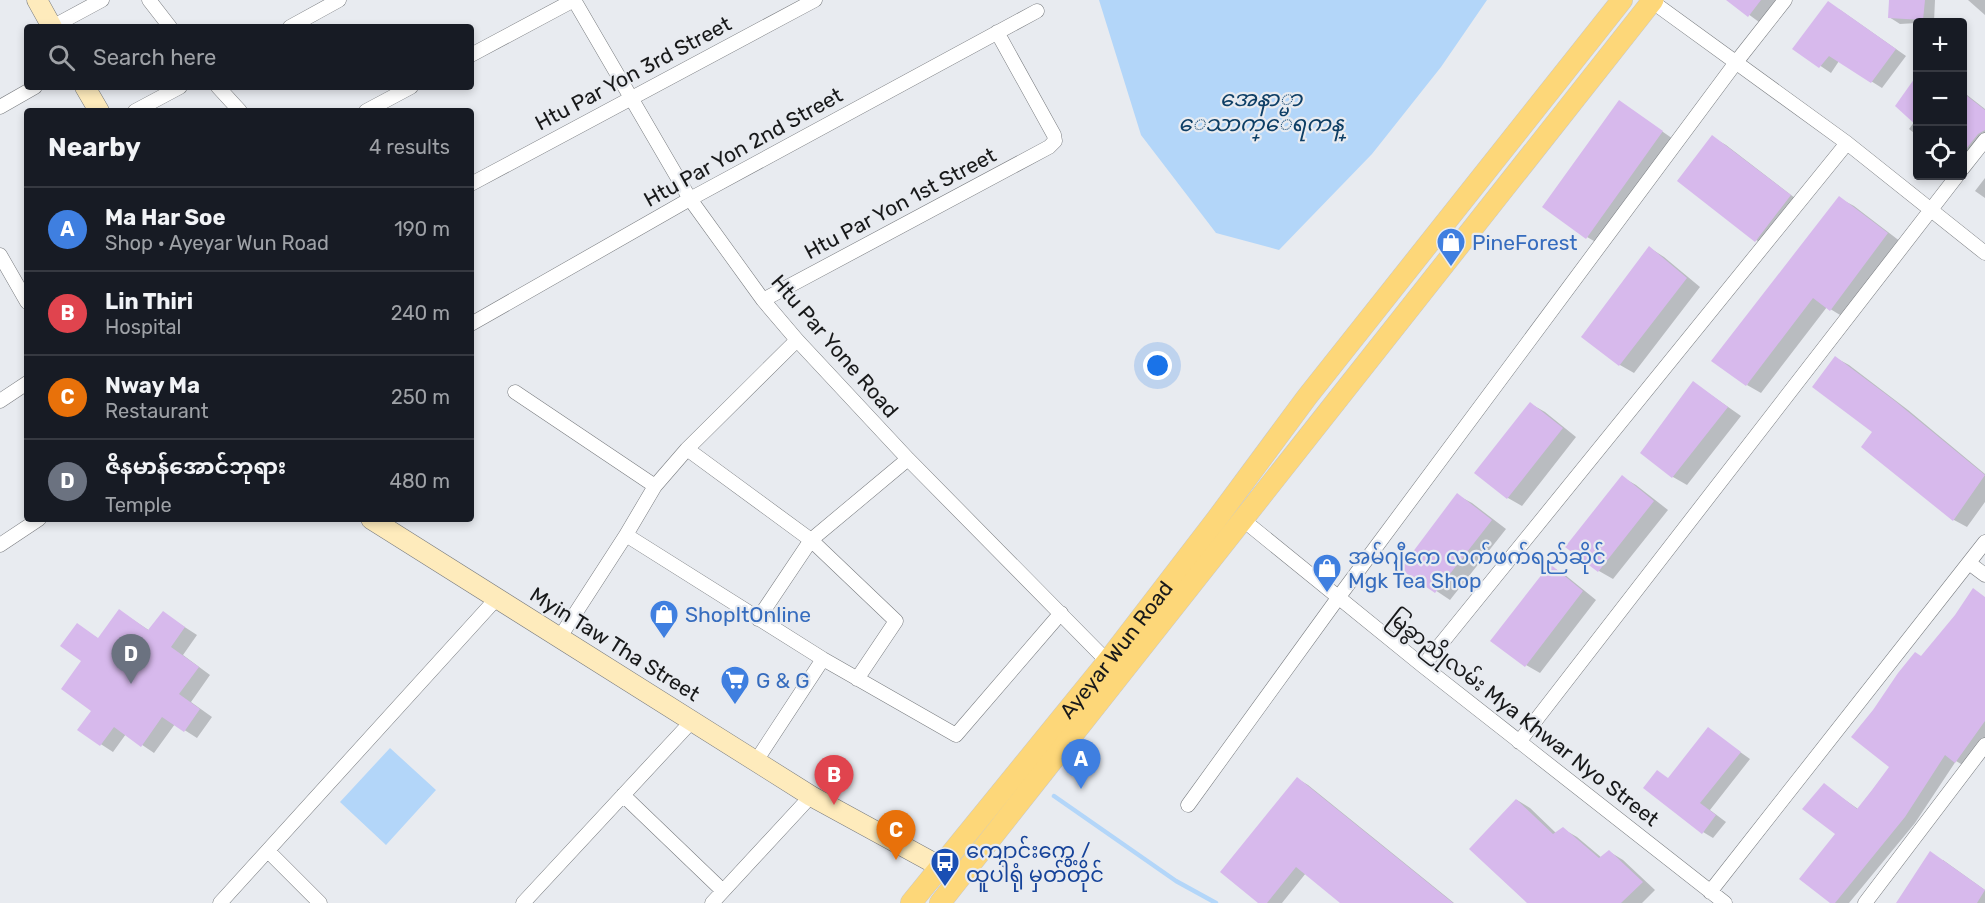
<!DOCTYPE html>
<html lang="en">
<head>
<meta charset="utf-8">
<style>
	:root { --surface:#171b24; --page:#242831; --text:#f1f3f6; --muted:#9ea1a6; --line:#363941; --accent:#2d7164 }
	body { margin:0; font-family:Rubik,"Noto Sans Myanmar",sans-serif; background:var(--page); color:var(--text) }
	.controls { position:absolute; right:18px; top:18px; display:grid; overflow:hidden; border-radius:6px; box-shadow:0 3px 9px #0003 }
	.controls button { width:54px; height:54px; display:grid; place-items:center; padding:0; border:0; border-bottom:2px solid var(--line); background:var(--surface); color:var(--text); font:30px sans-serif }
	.you { position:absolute; left:1158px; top:366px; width:21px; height:21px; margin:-15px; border:4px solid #fff; border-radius:50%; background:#1a73e8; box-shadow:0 0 0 9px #1a73e833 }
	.badge { display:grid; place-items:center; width:39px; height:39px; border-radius:50%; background:var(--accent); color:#fff; font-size:20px; font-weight:700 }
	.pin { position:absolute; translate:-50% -50px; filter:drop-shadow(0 2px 3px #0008) }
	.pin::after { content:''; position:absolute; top:32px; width:21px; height:18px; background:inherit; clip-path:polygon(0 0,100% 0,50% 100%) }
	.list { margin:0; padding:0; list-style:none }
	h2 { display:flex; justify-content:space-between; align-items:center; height:78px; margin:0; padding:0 24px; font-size:26px }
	h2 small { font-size:20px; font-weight:400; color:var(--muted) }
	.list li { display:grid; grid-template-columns:39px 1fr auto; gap:18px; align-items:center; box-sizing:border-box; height:84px; padding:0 24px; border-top:2px solid var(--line) }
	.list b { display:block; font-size:22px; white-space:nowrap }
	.list p { margin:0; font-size:20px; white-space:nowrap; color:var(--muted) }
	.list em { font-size:20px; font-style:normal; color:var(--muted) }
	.icon { flex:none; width:33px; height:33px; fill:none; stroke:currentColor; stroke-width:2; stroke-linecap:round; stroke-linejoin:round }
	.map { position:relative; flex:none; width:1985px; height:903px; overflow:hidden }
	.search { position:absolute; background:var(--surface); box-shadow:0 3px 9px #0003; left:24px; top:24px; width:450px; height:66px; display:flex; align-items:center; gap:15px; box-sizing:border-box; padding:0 21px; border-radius:6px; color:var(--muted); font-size:22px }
	.panel { position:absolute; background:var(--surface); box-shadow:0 3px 9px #0003; left:24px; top:108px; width:450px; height:414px; border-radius:6px }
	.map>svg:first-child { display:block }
	.water { fill:#b3d6f9 }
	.shadow { fill:#0003 }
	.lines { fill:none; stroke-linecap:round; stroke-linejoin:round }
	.stream { stroke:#b3d6f9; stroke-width:4.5 }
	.building { fill:#d7b9ec }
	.street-casing { stroke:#787b7f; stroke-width:15 }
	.secondary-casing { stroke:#787b7f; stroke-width:21 }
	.primary-casing { stroke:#c8c8c8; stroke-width:22 }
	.street { stroke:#fff; stroke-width:14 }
	.secondary { stroke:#feebbc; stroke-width:20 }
	.primary { stroke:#fdd779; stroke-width:21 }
	.labels { text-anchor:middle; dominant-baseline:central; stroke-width:4.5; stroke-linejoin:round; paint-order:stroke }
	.street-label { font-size:21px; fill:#18191a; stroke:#e8ebf0 }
	.shop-label { font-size:21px; fill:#366cbe; stroke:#e8ebf0; text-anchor:start }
	.transit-label { font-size:21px; fill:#164399; stroke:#e8ebf0; text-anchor:start }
	.water-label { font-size:22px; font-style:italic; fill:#0d3e65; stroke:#e8ebf0 }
</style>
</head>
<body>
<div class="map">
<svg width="1985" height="903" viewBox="0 0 1985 903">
	<rect width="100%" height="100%" fill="#e8ebf0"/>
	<path class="water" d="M1099 0H1487L1441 67 1372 154 1279 250 1216 233 1141 135Z
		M390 748 436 790 386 845 340 802Z"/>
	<path class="shadow" d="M1729 0H1776L1759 22Z
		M1890 0H1935L1934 22 1900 24 1889 17Z
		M1968 0H1985V15Z
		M1839 9 1906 56 1882 88 1839 61 1831 73 1794 48Z
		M1918 78V136L1909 129 1915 121 1897 106Z
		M1962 91 1985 109V145L1962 169Z
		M1620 102 1676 141 1601 245 1587 237Z
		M1712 137 1726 145 1804 205 1770 248 1756 240 1679 181Z
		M1985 178V198L1975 191Z
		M1839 198 1854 206 1901 242 1845 318 1827 307 1761 393 1747 385Z
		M1650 248 1664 257 1700 287 1634 373 1620 365 1584 337Z
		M1836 358 1849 365 1908 410 1985 474V502L1967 527 1954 520 1863 447 1874 432Z
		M1694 383 1741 416 1687 485 1673 477 1642 453Z
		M1531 404 1545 412 1576 437 1522 506 1508 498 1476 473Z
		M1622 477 1636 485 1668 510 1613 579 1599 571 1568 547Z
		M1457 495 1472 503 1506 529 1450 600 1402 568Z
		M1550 566 1564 574 1596 600 1540 673 1526 665Z
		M1985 597V740L1966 767 1956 761 1915 823 1849 903H1833L1838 834 1824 785 1858 809 1891 766 1922 657Z
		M120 611 150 631 163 613 197 635 183 655 210 675 191 702 212 717 197 738 175 724 154 753 126 734 113 752 79 730 93 710 77 625 99 639Z
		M1708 729 1750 759 1710 810 1726 822 1713 838 1703 832 1669 779Z
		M1298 779 1308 785 1454 903H1343L1306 873 1282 903H1261Z
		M1517 800 1530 808 1556 833 1563 829 1577 837 1602 858 1610 852 1623 860 1655 890 1642 903H1529Z
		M1943 860 1985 890V903H1899Z"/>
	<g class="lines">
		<path class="stream" d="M1054 796 1176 881 1216 903"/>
	</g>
	<path class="building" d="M1726 0H1761L1748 17Z
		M1889 0H1925L1923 20 1888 18Z
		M1828 1 1896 49 1871 83 1829 56 1819 68 1792 49Z
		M1917 75V126L1895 106Z
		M1962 92 1985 110V130L1978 134 1962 154Z
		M1619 100 1663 131 1586 239 1542 207Z
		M1712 135 1791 195 1755 242 1677 181Z
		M1839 196 1888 233 1830 311 1813 298 1746 386 1711 361Z
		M1649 246 1687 278 1619 366 1581 337Z
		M1835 356 1895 401 1985 475 1953 521 1861 447 1872 432 1812 387Z
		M1693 381 1728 407 1672 478 1640 453Z
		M1530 402 1563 428 1507 499 1474 473Z
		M1622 475 1654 501 1598 572 1565 547Z
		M1457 493 1492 520 1435 593 1400 569Z
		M1550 564 1583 591 1525 667 1490 641Z
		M1973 588 1985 597V721L1955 763 1945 755 1905 817 1835 903H1830L1799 879 1835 834 1802 809 1824 783 1857 809 1872 790 1889 767 1851 737 1873 710 1898 673 1915 652 1921 656 1955 615Z
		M119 609 148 630 163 611 185 627 171 647 199 667 179 694 200 709 184 732 162 717 141 747 114 727 100 746 77 730 91 711 61 689 81 661 60 646 77 623 98 638Z
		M1708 727 1741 752 1700 803 1716 815 1702 834 1643 788 1657 770 1668 778Z
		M1297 777 1453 903H1340L1296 867 1267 903H1258L1220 872Z
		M1516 799 1553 834 1563 827 1599 858 1609 850 1643 882 1621 903H1527L1469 849Z
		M1930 851 1985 890 1977 903H1896Z"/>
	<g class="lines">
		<g class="street-casing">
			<path id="street" d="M149 0 170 27
				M574 0 690 199 763 300 797 340 908 459 1111 665
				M1650 0 1847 143 1985 253
				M52 27 102 0
				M290 27 339 0
				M471 55 574 0
				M218 87 240 111
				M0 107 35 87
				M135 111 180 87
				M366 111 411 87
				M1962 169 1985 140
				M471 184 815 0
				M0 255 27 302
				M763 300 1049 147 1055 141 1054 135 997 32
				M471 324 690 199 1037 11
				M515 392 655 486
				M0 401 27 383
				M687 449 811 540 896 621 857 679
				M1242 519 1423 666 1725 903
				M626 535 823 659 956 735 1061 613
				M0 545 39 519
				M1969 563 1985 575
				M758 619 811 540 908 459
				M560 637 626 535 655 486 687 449 797 340
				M1423 666 1847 143
				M1519 742 1957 176
				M756 761 823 659
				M623 795 723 891
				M1188 805 1338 598 1737 61 1785 0
				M268 851 320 903
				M1710 892 1985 542
				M220 903 497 598
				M523 903 692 721
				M712 903 811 796
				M1865 903 1985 745"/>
		</g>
		<g class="secondary-casing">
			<path id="secondary" d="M37 0 52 27
				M85 87 99 111
				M371 519 811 796 952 873"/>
		</g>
		<g class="primary-casing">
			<g id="primary">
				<path id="s1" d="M911 903 1107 662 1216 520 1307 397 1622 0"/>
				<path d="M940 903C1178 602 1415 300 1653 0"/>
			</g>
		</g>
		<use href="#street" class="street"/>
		<use href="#secondary" class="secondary"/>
		<use href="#primary" class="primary"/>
	</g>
	<defs>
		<g id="shop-pin" transform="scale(1.5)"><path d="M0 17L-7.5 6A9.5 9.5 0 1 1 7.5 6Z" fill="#3f7fe0" stroke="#e8ebf0"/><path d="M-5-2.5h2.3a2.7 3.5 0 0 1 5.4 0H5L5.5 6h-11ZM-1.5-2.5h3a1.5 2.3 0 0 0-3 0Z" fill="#fff"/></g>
		<g id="supermarket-pin" transform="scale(1.5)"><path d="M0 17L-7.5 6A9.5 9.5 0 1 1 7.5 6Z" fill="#3f7fe0" stroke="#e8ebf0"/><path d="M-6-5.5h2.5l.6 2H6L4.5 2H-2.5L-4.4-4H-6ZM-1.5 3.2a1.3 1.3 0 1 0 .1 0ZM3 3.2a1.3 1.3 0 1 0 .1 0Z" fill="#fff"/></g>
		<g id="bus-pin" transform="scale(1.5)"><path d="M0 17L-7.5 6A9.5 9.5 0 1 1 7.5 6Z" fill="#1a4fb4" stroke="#e8ebf0"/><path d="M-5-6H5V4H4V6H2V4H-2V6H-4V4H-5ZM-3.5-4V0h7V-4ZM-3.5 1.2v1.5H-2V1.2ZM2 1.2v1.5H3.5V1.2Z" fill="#fff"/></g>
	</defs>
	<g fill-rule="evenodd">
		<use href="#shop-pin" x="1451" y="242"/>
		<use href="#shop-pin" x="1327" y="568"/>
		<use href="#shop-pin" x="664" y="614"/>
		<use href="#supermarket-pin" x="735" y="680"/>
		<use href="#bus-pin" x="945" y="862"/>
	</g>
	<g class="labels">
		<g class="street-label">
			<text transform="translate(633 73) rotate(-28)">Htu Par Yon 3rd Street</text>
			<text transform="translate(743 147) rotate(-29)">Htu Par Yon 2nd Street</text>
			<text transform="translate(900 203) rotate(-28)">Htu Par Yon 1st Street</text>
			<text transform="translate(835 346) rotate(49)">Htu Par Yone Road</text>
			<text transform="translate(615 644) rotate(32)">Myin Taw Tha Street</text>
			<text stroke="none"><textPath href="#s1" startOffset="326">Ayeyar Wun Road</textPath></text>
			<text transform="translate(1524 718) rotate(38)">မြခွာညိုလမ်း Mya Khwar Nyo Street</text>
		</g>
		<g class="shop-label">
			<text x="1472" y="242">PineForest</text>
			<text x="1348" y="556">အမ်ဂျီကေ လက်ဖက်ရည်ဆိုင်<tspan x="1348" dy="24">Mgk Tea Shop</tspan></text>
			<text x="685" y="614">ShopItOnline</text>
			<text x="756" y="680">G &amp; G</text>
		</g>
		<g class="transit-label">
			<text x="966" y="850">ကျောင်းကွေ့ /<tspan x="966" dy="24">ထူပါရုံ မှတ်တိုင်</tspan></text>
		</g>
		<g class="water-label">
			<text x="1261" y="98">အေနာ္မာ<tspan x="1261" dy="25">ေသာက္ေရကန္</tspan></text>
		</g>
	</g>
</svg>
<div class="controls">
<button>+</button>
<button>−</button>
<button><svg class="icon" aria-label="locate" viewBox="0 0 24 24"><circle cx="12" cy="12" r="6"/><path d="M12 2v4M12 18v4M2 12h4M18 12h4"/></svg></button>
</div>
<div class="you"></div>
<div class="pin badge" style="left:1081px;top:789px;background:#3f7fe0">A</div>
<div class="pin badge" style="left:834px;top:805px;background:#e0444e">B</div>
<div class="pin badge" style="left:896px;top:860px;background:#e8710a">C</div>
<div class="pin badge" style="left:131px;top:684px;background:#6b7280">D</div>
<div class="search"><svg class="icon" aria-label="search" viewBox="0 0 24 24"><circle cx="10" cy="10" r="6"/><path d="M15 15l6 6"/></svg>Search here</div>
<section class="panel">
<h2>Nearby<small>4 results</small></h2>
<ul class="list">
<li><span class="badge" style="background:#3f7fe0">A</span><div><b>Ma Har Soe</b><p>Shop · Ayeyar Wun Road</p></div><em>190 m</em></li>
<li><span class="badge" style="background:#e0444e">B</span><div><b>Lin Thiri</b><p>Hospital</p></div><em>240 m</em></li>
<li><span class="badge" style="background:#e8710a">C</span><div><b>Nway Ma</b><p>Restaurant</p></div><em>250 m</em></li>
<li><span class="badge" style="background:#6b7280">D</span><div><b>ဇိနမာန်အောင်ဘုရား</b><p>Temple</p></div><em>480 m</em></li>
</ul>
</section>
</div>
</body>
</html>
